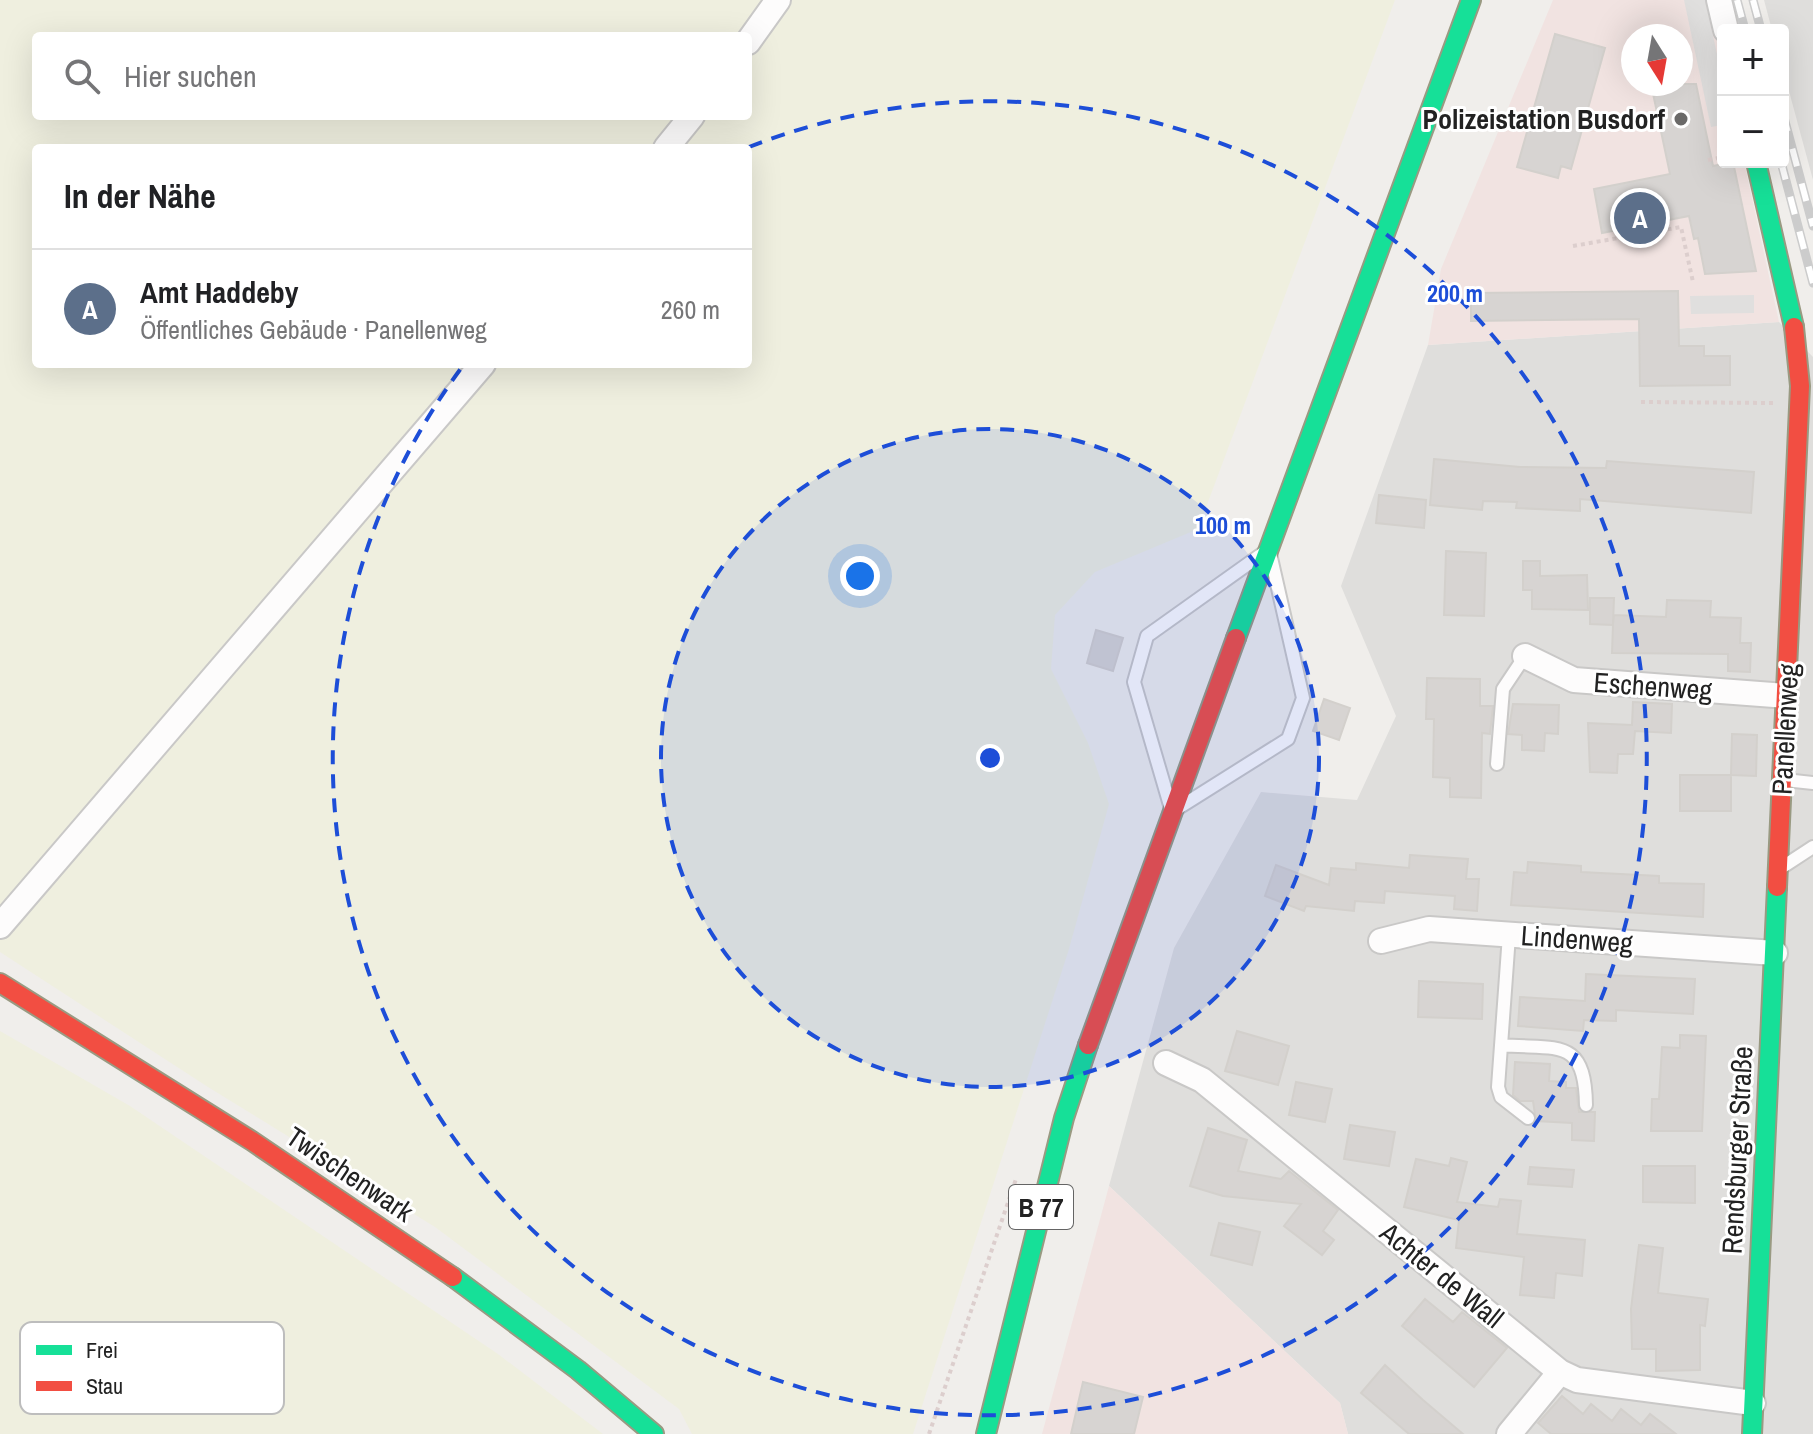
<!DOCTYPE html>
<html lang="de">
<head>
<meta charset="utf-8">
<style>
	:root { --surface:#fff; --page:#f2f2f2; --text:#202124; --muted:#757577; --line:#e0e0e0; --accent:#7c3aed }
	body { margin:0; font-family:"Archivo Narrow",sans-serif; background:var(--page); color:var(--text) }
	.controls { position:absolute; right:24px; top:24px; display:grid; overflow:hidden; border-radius:8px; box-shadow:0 8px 32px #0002 }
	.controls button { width:72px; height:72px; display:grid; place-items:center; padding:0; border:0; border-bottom:2px solid var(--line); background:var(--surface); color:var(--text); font:40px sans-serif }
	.compass { position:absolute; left:1621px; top:24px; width:72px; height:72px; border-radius:50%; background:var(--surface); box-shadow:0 8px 32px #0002; rotate:169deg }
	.you { position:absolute; left:860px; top:576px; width:28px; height:28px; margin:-20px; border:6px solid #fff; border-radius:50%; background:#1a73e8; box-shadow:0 0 0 12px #1a73e833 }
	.badge { display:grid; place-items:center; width:52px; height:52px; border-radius:50%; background:var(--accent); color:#fff; font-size:26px; font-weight:700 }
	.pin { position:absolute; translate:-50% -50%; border:4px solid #fff; box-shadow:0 2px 8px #0006 }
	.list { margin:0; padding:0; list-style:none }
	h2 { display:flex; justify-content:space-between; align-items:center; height:104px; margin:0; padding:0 32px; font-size:34px }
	h2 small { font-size:26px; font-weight:400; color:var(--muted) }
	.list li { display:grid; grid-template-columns:52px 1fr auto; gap:24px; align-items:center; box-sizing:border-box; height:120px; padding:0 32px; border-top:2px solid var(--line) }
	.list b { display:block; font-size:30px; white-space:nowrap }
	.list p { margin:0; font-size:26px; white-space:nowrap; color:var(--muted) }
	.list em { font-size:26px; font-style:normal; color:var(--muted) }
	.icon { flex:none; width:44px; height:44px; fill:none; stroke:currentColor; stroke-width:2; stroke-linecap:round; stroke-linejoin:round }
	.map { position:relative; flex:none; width:1813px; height:1434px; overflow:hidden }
	.search { position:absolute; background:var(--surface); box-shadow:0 8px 32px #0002; left:32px; top:32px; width:720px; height:88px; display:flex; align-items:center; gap:20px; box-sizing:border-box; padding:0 28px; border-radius:8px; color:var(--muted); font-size:30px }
	.panel { position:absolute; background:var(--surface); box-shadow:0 8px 32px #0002; left:32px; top:144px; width:720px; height:224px; border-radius:8px }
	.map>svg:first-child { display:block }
	.residential { fill:#dfdedc }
	.commercial { fill:#f1e3e1; fill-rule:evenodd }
	.farmland { fill:#efefdf; fill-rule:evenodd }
	.parking { fill:#e0dfde }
	.building { fill:#d7d4d2; stroke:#d3d0cc; stroke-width:2 }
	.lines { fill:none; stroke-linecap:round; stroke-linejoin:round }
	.lane-casing { stroke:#c9c8c7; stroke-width:16 }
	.street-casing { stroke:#c9c8c7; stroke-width:28 }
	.fast-casing { stroke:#999a82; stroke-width:22 }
	.jam-casing { stroke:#999a82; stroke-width:22 }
	.path { stroke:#dccecd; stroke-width:4; stroke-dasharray:4 4; stroke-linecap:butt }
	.lane { stroke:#fdfcfc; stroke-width:12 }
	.street { stroke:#fdfcfc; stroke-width:24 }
	.fast { stroke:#16e098; stroke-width:18 }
	.jam { stroke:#f24e42; stroke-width:18 }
	.rail-casing { stroke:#ccc; stroke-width:9 }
	.rail { stroke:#fff; stroke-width:6; stroke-dasharray:18; stroke-linecap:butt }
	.ring { fill:none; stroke:#1d4ed8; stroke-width:4; stroke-dasharray:14 10 }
	.poi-dot { fill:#6a6968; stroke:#fff; stroke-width:3 }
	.labels { text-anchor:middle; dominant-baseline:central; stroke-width:6; stroke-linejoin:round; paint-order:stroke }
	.shield { fill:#fff; stroke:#646464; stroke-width:2 }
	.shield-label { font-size:26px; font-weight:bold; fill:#222 }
	.poi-label { font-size:28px; font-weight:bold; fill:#222; stroke:#fff; text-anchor:end }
	.street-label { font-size:28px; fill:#222; stroke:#fff }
	.key { fill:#fff; stroke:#bdbdbd; stroke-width:2 }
	.key-label { font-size:22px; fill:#222 }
	.centre { fill:#1d4ed8; stroke:#fff; stroke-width:4 }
	.ring-label { font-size:24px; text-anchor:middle; font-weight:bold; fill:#1d4ed8; stroke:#fff; stroke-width:6; stroke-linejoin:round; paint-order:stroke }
</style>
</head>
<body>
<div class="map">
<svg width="1813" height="1434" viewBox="0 0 1813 1434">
	<rect width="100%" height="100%" fill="#f0eeeb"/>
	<path class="residential" d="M1764 0H1813V180L1783 69V30H1772Z
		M1779 322 1813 357V1434H1348L1340 1403 1109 1186 1174 948 1261 792 1357 800 1396 716 1341 586 1428 345Z"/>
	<path class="commercial" d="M1553 0H1708L1723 68V162H1744L1779 322 1428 345 1441 269ZM1633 36H1681V84H1633Z
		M1109 1186 1340 1403 1348 1434H1042Z"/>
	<path class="farmland" d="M0 0H1395L1198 529 1095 572 1055 615 1051 669 1088 743 1109 804 1069 949 913 1434H692L679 1409 435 1227 208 1087 0 952ZM36 36H748V116H36ZM36 148H748V364H36Z
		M0 1031 130 1106 498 1354 603 1434H0Z"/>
	<path class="parking" d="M1684 0H1705L1723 81V125L1711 127Z
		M1754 295V313L1691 314 1690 296Z"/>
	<path class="building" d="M1555 34 1605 48 1571 169 1561 166 1558 178 1517 167Z
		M1651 84H1696L1713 166 1733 162 1756 271 1705 274 1698 238 1694 239 1689 216 1602 233 1594 189 1670 174Z
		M1678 291 1679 346H1704V356H1730V385L1640 386 1639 319 1471 321V293Z
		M1434 459 1520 467 1606 468 1607 461 1754 472 1751 513 1580 499V511L1516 508 1517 502 1483 501 1482 510 1430 505Z
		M1379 495 1426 500 1424 528 1376 523Z
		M1446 551 1486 553 1484 616 1444 615Z
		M1523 561H1540V576L1587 575 1588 610 1532 609V590H1523Z
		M1590 598H1614L1613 624 1614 615 1666 617 1667 600 1711 601 1710 617 1741 618 1740 643H1751L1750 672 1728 671V654L1612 653 1613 625 1590 624Z
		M1096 630 1123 638 1113 671 1087 663Z
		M1427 678 1480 679V706H1493L1490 734 1482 733 1481 798 1450 797V778L1433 777 1434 719H1426Z
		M1324 699 1350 708 1339 740 1313 731Z
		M1633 702 1672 704 1671 733 1635 731 1633 754H1618L1617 773 1590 772 1588 723 1632 725Z
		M1513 704 1559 705 1558 734 1545 733 1544 751 1522 750V735L1508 734Z
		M1732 734 1757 735 1756 776 1731 775Z
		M1680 775H1731V811H1680Z
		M1410 855 1468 859 1466 879H1479L1477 911 1454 909 1455 896 1385 891 1384 903 1355 901 1354 911 1306 906 1304 911 1265 896 1276 865 1329 885 1331 868 1356 870V863L1409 868Z
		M1528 862 1581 866V872L1659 876V883L1704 884 1703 917 1511 905 1514 872 1527 873Z
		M1586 974 1695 979 1693 1014 1616 1010V1021L1584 1020 1583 1031 1518 1026 1520 997 1585 1001Z
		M1419 981 1483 984 1482 1019 1418 1017Z
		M1237 1031 1289 1046 1278 1085 1225 1071Z
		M1680 1035 1706 1036 1702 1131H1651L1652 1099H1659L1662 1047 1680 1048Z
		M1515 1062 1550 1064 1549 1081 1566 1082V1088H1576L1579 1112H1595L1594 1141 1572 1140V1123L1536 1121 1533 1101H1520L1513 1095Z
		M1296 1082 1332 1089 1325 1122 1289 1115Z
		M1350 1125 1395 1132 1389 1166 1344 1159Z
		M1208 1128 1247 1140 1238 1171 1281 1179 1289 1171 1338 1210 1323 1231 1334 1240 1322 1255 1284 1226 1301 1204 1223 1196 1190 1186Z
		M1451 1158 1467 1162 1457 1202 1498 1207 1500 1199 1521 1201 1517 1234 1585 1240 1582 1276 1556 1273 1554 1298 1520 1295 1524 1257 1456 1248 1459 1220 1404 1207 1416 1159 1449 1166Z
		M1643 1166H1695V1203L1643 1202Z
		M1530 1167 1574 1170 1572 1187 1528 1184Z
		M1219 1223 1260 1232 1252 1265 1211 1255Z
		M1639 1245 1663 1248 1658 1293 1708 1299 1705 1326 1700 1325V1370L1656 1371V1349H1632L1631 1309Z
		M1425 1299 1453 1322 1462 1312 1507 1348 1474 1387 1402 1326Z
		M1385 1365 1423 1400 1463 1434H1409L1361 1393Z
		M1083 1382 1143 1397 1134 1434H1071Z
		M1562 1396 1583 1414 1591 1404 1612 1421 1621 1409 1641 1425 1650 1414 1676 1434H1551L1538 1423Z"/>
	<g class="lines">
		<g class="lane-casing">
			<path id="lane" d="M1269 549 1303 698 1288 739 1172 812 1134 682 1147 636Z
				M1497 764 1503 689 1525 656
				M1785 780 1813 783
				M1784 866 1813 847
				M1509 935 1498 1087 1501 1097 1528 1118
				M1501 1045C1557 1050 1585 1036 1586 1105"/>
		</g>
		<g class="street-casing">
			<path id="street" d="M1719 0 1726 30
				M748 42 778 0
				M666 148 692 116
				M1525 656 1574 680 1786 696
				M0 926 483 364
				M1381 941 1429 929 1775 953
				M1166 1063 1202 1080 1560 1372 1577 1380 1753 1403
				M1509 1434 1560 1372"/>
		</g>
		<g class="fast-casing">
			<path id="fast" d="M1756 162 1794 327
				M1236 638 1471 0
				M453 1277 578 1370 654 1434
				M986 1434 1064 1118 1088 1045
				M1752 1434 1777 887"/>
		</g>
		<g class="jam-casing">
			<path id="jam" d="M1777 887 1800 386 1794 327
				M0 983 252 1141 453 1277
				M1088 1045 1236 638"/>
		</g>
		<path class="path" d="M1708 160 1723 157
			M1573 246 1681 227 1693 282
			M1641 402 1773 403
			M929 1434 1016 1179"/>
		<use href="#lane" class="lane"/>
		<use href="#street" class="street"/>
		<use href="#fast" class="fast"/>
		<use href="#jam" class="jam"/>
		<g class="rail-casing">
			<path id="rail" d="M1737 0 1745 30
				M1753 0 1761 30
				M1783 114 1813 226
				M1781 162 1813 283"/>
		</g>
		<use href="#rail" class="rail"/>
	</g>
	<circle cx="990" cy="758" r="329" fill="#1d4ed8" fill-opacity=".12"/>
	<g class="ring">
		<circle cx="990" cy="758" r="329"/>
		<path d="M749 147A657 657 0 1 1 462 367"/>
	</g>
	<circle class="poi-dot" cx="1681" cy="119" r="8"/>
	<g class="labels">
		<rect class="shield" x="1009" y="1185" width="64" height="44" rx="6"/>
		<g class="shield-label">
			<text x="1041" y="1207">B 77</text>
		</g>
		<g class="poi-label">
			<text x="1665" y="119">Polizeistation Busdorf</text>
		</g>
		<g class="street-label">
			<text transform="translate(1653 686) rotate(4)">Eschenweg</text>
			<text transform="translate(1785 729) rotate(-87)">Panellenweg</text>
			<text transform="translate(1577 939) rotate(4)">Lindenweg</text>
			<text transform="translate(1737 1150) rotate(-87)">Rendsburger Straße</text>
			<text transform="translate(350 1174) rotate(34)">Twischenwark</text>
			<text transform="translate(1442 1275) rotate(39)">Achter de Wall</text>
		</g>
	</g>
	<rect x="20" y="1322" width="264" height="92" rx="12" class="key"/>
	<rect x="36" y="1345" width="36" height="10" fill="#16e098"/>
	<rect x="36" y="1381" width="36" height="10" fill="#f24e42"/>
	<g class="key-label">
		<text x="86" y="1358">Frei</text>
		<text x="86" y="1394">Stau</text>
	</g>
	<circle cx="990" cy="758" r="12" class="centre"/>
	<g class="ring-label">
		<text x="1455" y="302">200 m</text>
		<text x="1223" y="534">100 m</text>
	</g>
</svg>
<div class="controls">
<button>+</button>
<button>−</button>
</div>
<svg class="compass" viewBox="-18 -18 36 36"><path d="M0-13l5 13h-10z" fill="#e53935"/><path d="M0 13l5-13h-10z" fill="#757577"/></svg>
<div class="you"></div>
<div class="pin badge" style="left:1640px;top:218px;background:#5c6f8a">A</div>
<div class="search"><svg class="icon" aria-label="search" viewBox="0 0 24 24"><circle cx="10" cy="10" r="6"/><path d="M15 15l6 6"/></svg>Hier suchen</div>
<section class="panel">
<h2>In der Nähe<small></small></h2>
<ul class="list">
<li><span class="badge" style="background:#5c6f8a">A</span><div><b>Amt Haddeby</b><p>Öffentliches Gebäude · Panellenweg</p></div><em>260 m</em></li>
</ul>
</section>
</div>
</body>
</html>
